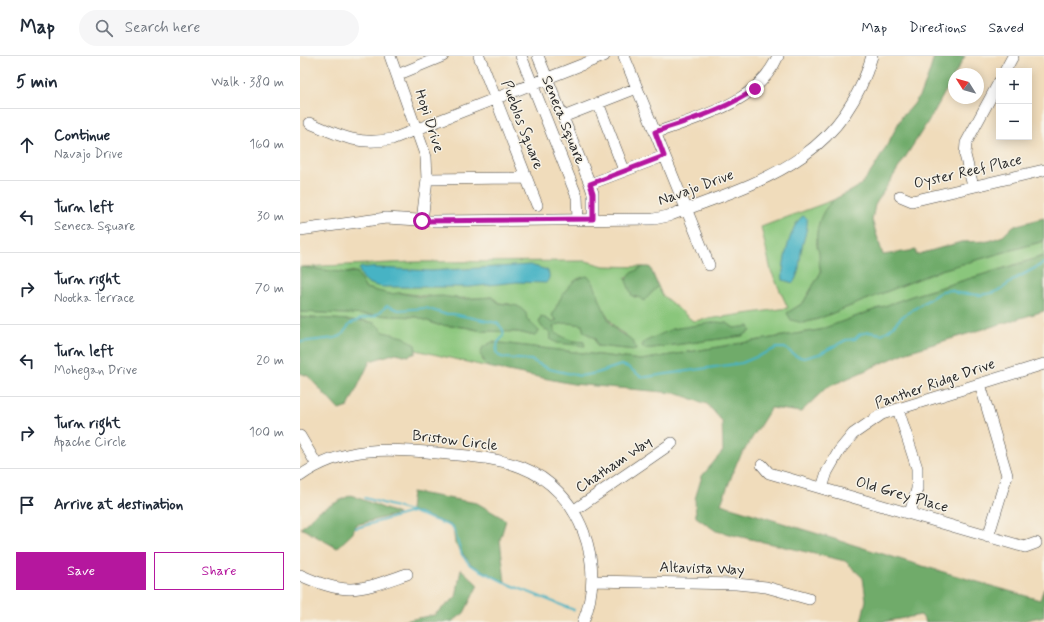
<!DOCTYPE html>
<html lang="en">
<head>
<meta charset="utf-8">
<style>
	:root { --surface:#fff; --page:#f6f6f7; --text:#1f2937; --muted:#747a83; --line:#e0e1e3; --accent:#b5179e }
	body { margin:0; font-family:Mynerve,sans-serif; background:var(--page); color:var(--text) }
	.controls { position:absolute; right:12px; top:12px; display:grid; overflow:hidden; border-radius:0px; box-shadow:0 2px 10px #0003 }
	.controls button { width:36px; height:36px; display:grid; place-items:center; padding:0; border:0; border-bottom:1px solid var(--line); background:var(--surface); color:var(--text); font:20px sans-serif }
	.compass { position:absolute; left:648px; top:12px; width:36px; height:36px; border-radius:50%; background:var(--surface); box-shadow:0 2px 10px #0003; rotate:307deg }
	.stop { position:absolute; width:12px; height:12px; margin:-9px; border:3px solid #b5179e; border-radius:50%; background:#fff }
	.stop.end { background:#b5179e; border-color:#fff; box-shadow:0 1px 4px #0008 }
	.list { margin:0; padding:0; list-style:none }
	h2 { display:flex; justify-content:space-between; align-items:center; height:52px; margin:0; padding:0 16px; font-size:17px }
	h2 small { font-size:13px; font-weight:400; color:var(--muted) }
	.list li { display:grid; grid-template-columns:26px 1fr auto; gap:12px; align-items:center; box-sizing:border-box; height:72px; padding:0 16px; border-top:1px solid var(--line) }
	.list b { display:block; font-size:15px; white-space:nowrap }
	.list p { margin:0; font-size:13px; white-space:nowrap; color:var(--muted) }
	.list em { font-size:13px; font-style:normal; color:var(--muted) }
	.actions { display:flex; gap:8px; padding:12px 16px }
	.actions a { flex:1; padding:9px 0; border:1px solid var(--accent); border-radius:0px; text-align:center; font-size:14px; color:var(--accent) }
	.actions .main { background:var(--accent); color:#fff }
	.icon { flex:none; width:22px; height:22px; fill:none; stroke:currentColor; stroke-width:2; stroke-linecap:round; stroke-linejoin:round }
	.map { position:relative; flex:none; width:744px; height:566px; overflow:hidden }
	header { display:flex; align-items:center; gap:24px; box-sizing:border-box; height:56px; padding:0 20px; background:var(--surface); border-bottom:1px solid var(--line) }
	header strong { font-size:19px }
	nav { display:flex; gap:22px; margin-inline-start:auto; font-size:14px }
	.search { width:280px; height:36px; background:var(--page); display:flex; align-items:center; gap:10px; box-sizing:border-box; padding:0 14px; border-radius:22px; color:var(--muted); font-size:15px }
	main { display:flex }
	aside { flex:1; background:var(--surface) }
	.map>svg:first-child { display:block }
	.green { fill:#8ac67b; stroke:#5a7853; fill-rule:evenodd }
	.forest { fill:#6fab6b; stroke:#4d6b4b }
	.water { fill:#47b3c4; stroke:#396f78 }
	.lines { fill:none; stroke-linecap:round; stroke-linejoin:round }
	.stream { stroke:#47b3c4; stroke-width:2 }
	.minor-casing { stroke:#494641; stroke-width:12 }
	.minor { stroke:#fff; stroke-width:11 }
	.route { stroke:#b5179e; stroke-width:5 }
	.labels { text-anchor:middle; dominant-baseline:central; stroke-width:3; stroke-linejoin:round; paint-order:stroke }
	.street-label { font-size:15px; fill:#2b2b2b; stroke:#f7f3e8 }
</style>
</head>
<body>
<header>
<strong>Map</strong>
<div class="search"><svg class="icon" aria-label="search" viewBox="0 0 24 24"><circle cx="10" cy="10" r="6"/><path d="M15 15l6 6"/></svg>Search here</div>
<nav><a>Map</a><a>Directions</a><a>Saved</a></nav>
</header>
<main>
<aside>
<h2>5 min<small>Walk · 380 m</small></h2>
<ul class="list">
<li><svg class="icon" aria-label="ahead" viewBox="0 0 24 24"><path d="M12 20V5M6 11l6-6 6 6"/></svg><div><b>Continue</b><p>Navajo Drive</p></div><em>160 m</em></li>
<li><svg class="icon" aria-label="left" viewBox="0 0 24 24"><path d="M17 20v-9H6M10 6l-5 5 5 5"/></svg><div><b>Turn left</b><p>Seneca Square</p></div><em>30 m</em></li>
<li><svg class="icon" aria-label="right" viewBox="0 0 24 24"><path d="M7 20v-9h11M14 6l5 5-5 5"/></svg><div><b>Turn right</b><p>Nootka Terrace</p></div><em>70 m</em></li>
<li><svg class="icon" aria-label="left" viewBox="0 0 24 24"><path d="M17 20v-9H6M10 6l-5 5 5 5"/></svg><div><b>Turn left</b><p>Mohegan Drive</p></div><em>20 m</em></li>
<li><svg class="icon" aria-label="right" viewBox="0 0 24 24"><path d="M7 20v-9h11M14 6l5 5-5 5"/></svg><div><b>Turn right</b><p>Apache Circle</p></div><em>100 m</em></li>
<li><svg class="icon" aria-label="arrive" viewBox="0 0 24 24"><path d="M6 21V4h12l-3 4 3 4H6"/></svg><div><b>Arrive at destination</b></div></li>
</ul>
<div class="actions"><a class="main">Save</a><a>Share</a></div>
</aside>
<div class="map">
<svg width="744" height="566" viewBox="0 0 744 566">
	<rect width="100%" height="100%" fill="#f7f3e8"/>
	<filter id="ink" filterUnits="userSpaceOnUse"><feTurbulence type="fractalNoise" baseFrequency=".025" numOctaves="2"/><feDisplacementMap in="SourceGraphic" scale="8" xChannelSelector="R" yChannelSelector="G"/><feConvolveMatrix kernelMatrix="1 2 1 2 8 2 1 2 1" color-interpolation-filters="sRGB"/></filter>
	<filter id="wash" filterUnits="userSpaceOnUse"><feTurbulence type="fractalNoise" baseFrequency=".012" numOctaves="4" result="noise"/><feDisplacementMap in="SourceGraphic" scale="16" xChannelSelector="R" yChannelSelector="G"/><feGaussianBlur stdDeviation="0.9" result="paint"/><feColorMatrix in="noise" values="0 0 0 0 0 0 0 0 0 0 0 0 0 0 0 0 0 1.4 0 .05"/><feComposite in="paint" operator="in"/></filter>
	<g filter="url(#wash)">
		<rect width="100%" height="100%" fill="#f0dcbb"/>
		<path class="green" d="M536 143C521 154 516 170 517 188 517 191 519 194 520 197 520 204 518 208 521 216L503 247 487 257 503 267 518 263 641 214 744 185V200L612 240 519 274 341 304 192 286 182 303 188 311 116 294 115 289 84 276 75 267 64 265 0 261V256L117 261 138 269 164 271 182 275 218 276 235 280 232 268 227 263 210 248 199 247 192 241C162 244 132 241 102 237 98 237 94 238 90 238 82 237 73 234 65 232L58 218 53 215 47 217 2 211 113 206 286 205 304 210 343 211 325 222 334 241 341 242 344 245 358 230 362 239 393 265 488 252 471 215 461 171ZM279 222 307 259 316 273 326 279 336 294 297 290 295 282 284 276 282 269C271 267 264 266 253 270L255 277 272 285 284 286 250 283 252 278 242 271 239 266 241 260 252 266 257 264 252 260C259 245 265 231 279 222ZM427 267 434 272 451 275 442 280 345 293 372 273Z"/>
		<path class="forest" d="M634 0H665L634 56 575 149 572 164 583 199 616 194V199L661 186 689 185 703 180 713 170 744 162V185L641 214 518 263 503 267 491 264 487 257 503 247 521 216C519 209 519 205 519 198 519 195 517 192 517 189 515 173 521 153 535 143 545 137 555 135 563 126 576 112 593 78 602 60 620 47 629 21 634 0Z
			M744 200V255L607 296 526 332 501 356 471 352 437 406 421 448 609 506 740 544 744 532V560L719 566H626L621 559 582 566H561L566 544 563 522 545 505 416 475 396 461 395 443 402 420 423 395 422 365 407 348 375 337 273 328 188 311 180 298 183 291 192 286 341 304 519 274 612 240Z
			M0 211 47 217 57 216 65 232 90 238 100 237 123 241 142 240 163 243 192 241 199 247 218 250 226 257 227 263 239 275 235 280 218 276 182 275 164 271 138 269 117 261 0 256Z
			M343 211H350L358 230 344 245 341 242 332 240 325 222 327 223 331 217Z
			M287 220 292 224C299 239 304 260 315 273 323 281 334 279 336 294L297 290 295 282 284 276 282 269C271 267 264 266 253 270L255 277 272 285 284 286 285 290 257 287 250 283 251 278 242 271 239 266 241 260 252 266 257 264 252 260C260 243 267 224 287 220Z
			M0 261 64 265 75 267 84 276 104 281 115 289 116 297 108 300 96 297 70 305 48 351 39 354 8 320 0 317Z
			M417 266 427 267 434 272 449 270 451 275 442 280 345 293 342 290 344 286 372 273Z
			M112 436 177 447 206 464 200 484 205 526 172 509 155 488 153 470 110 454Z
			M51 439 98 458 55 469 53 477 37 492 1 472 19 455Z
			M161 513 178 529 164 557 152 566H98L134 559 156 541Z"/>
		<path class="water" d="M504 160 507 163C508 174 504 181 502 191 499 203 501 216 493 227L483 224C481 212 491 164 504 160Z
			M230 209 247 214C250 219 250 222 246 227L217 226 169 231H83C71 229 62 226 59 213L62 211 131 215Z"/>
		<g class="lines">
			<path class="stream" d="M0 286 35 282 41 280 50 268 60 263 75 260 87 250 99 254 126 252 144 258H153L197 267C205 274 206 279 198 286L196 296 199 300 205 302 231 304 249 313 280 320 297 317 321 309 328 311 340 320 346 321 442 307 477 292H485L496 300 504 302 519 298 546 284 555 283 560 278 569 276 582 278 589 274 603 260 642 235 651 234 657 237 680 239 692 237 700 234 715 223 744 207
				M65 442 113 456 153 471 162 499 170 509 208 528 274 554
				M56 472 112 456
				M298 564 304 566"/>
		</g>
	</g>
	<g filter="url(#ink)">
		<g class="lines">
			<g class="minor-casing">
				<path id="minor" d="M90 0 126 101 127 123 122 165
					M179 0 237 149
					M221 0 277 141 278 163
					M238 0 290 128 293 137V163
					M324 0 409 209
					M705 15 713 0
					M97 19 143 0
					M298 47 324 114
					M263 61 337 32
					M10 67C40 80 59 90 92 83L304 0
					M355 77C401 60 457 48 478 0
					M127 123 226 122
					M290 128 364 100
					M673 130 665 99 666 87 699 26
					M600 140 612 145 744 114
					M0 174 86 162 135 165 354 163 368 160C459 126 542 105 572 0
					M680 328 707 419 688 481
					M598 353 617 412V433L610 457
					M0 380 17 409
					M462 409 469 417 725 491 736 487
					M0 420C43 390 87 392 137 397 166 400 194 401 221 411 281 434 307 509 283 566
					M522 432 527 416 539 395 553 378 582 358 744 308
					M273 455 372 387
					M0 519C48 541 60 534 107 518
					M293 525 436 528 466 531 509 543"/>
			</g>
			<use href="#minor" class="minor"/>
		</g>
	</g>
	<g class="lines" filter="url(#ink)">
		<path class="route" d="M122 165 293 163V137L290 128 364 100 355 76C389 64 425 54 455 33"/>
	</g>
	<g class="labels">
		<g class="street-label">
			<text transform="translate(263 64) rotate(68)">Seneca Square</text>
			<text transform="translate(129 65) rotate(72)">Hopi Drive</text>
			<text transform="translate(222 69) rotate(69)">Pueblos Square</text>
			<text transform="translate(668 116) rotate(-13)">Oyster Reef Place</text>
			<text transform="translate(396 132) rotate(-20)">Navajo Drive</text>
			<text transform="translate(635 328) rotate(-19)">Panther Ridge Drive</text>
			<text transform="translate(155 385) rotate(7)">Bristow Circle</text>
			<text transform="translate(314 409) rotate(-34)">Chatham Way</text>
			<text transform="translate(602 439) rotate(16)">Old Grey Place</text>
			<text transform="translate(402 513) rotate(2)">Altavista Way</text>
		</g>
	</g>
</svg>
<div class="controls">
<button>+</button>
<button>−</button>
</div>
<svg class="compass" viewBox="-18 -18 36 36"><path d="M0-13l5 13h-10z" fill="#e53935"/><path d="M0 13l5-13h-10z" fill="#747a83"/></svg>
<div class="stop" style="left:122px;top:165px"></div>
<div class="stop end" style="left:455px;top:33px"></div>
</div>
</main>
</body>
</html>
